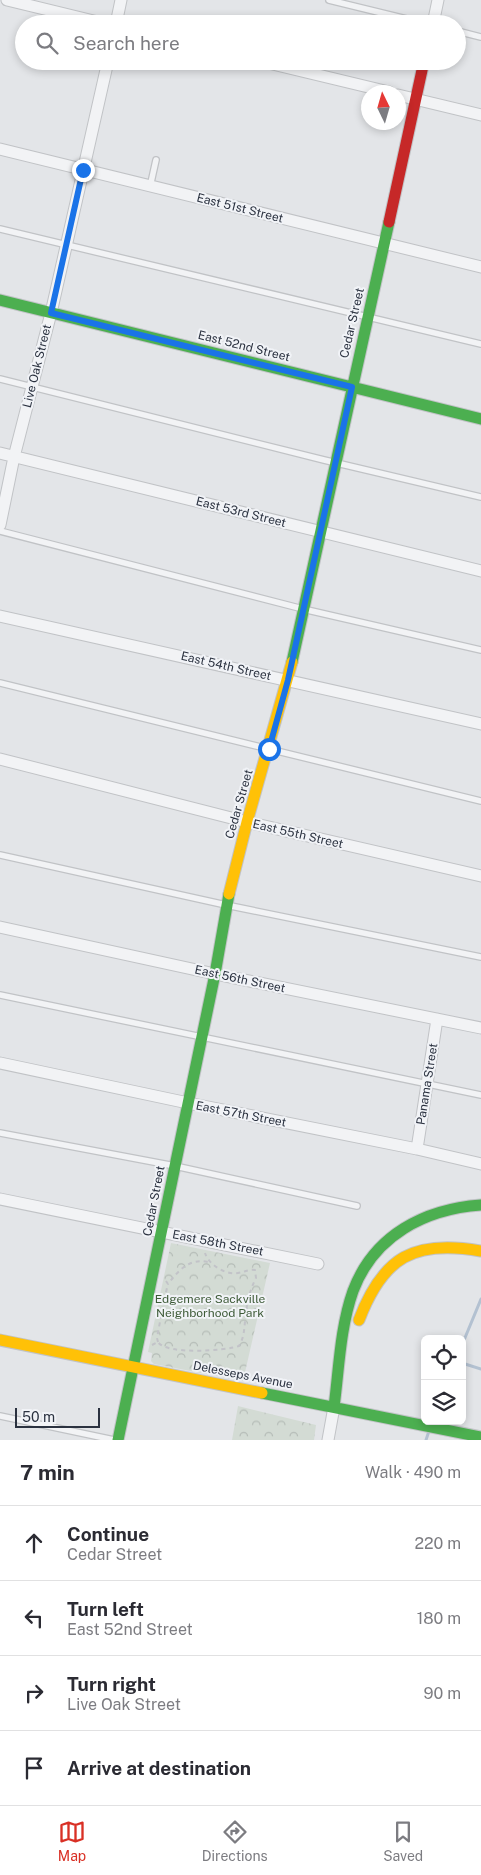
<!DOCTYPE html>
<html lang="en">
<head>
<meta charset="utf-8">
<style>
	:root { --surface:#fff; --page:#f2f2f3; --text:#2b2b33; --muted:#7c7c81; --line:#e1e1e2; --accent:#d93025 }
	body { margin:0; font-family:"Public Sans",sans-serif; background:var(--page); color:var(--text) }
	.controls { position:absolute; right:15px; bottom:15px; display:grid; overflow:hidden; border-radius:8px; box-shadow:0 2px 8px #0003 }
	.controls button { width:45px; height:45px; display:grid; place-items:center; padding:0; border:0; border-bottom:1px solid var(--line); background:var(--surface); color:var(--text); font:25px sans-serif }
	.compass { position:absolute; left:361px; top:85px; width:45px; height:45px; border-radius:50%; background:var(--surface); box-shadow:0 2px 8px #0003; rotate:355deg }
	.scale { position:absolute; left:15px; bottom:12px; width:85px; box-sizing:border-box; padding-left:5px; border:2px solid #2b3240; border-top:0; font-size:14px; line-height:18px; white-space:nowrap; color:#2b3240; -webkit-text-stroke:4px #f1f3f7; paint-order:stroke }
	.stop { position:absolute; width:15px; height:15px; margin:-11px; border:4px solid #1a73e8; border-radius:50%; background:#fff }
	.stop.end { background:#1a73e8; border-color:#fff; box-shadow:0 1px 5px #0008 }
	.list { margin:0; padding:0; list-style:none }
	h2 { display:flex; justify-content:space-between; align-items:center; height:65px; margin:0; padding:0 20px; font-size:21px }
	h2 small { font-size:16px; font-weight:400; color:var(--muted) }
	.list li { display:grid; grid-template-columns:32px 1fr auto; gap:15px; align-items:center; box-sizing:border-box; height:75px; padding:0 20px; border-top:1px solid var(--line) }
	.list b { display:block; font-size:19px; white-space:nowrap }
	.list p { margin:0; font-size:16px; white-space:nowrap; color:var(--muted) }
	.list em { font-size:16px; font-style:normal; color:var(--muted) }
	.icon { flex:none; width:28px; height:28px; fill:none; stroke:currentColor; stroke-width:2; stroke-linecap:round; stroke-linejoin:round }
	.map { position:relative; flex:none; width:481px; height:1440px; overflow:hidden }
	.search { position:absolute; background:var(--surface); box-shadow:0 2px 8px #0003; left:15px; right:15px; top:15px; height:55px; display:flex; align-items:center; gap:12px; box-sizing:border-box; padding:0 18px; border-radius:28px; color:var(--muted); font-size:19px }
	.sheet { height:365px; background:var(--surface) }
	nav { display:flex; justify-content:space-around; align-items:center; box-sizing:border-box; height:70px; border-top:1px solid var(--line); background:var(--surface); font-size:14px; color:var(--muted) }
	nav a { display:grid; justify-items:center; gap:2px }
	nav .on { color:var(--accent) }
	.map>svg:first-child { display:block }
	.forest { fill:url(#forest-crowns) }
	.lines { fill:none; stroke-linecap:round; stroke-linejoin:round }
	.stream { stroke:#b3c1d1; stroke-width:3 }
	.lane-casing { stroke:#c1c3c6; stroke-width:8 }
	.street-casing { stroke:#c1c3c6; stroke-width:13 }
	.fast-casing { stroke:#c1c3c6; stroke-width:13 }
	.slow-casing { stroke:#c1c3c6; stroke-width:13 }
	.jam-casing { stroke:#c1c3c6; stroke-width:13 }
	.path { stroke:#c2c3c8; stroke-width:2; stroke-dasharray:4 4; stroke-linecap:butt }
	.lane { stroke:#f2f3f5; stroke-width:5.5 }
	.street { stroke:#f2f3f5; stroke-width:11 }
	.fast { stroke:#4caf50; stroke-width:11 }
	.slow { stroke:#ffc107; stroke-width:11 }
	.jam { stroke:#c62828; stroke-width:11 }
	.route { stroke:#1a73e8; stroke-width:6 }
	.labels { text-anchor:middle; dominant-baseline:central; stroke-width:4; stroke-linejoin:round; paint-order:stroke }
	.street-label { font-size:12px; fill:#2b3240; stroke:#f1f3f7 }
	.park-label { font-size:12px; fill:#3e5b38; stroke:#f1f3f7 }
</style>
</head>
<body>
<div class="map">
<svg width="481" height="1440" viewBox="0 0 481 1440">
	<defs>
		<pattern id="forest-crowns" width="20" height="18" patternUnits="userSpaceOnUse" patternTransform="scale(1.25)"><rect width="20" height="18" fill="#d3dbd4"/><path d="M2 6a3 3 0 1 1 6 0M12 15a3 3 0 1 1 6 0" fill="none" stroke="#b5bcb7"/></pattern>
	</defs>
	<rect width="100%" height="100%" fill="#e3e5e8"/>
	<path class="forest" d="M171 1243 270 1263 243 1381 154 1364 151 1361 152 1353 148 1352Z
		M238 1406 316 1425 314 1440H232Z"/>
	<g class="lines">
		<path class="stream" d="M462 1345 481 1299
			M462 1363 481 1369
			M426 1440 429 1431"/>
		<g class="lane-casing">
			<path id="lane" d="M329 0 427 24
				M457 31 481 37
				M150 187 156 160
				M0 229 481 344
				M0 379 324 460 481 497
				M0 531 303 609 481 650
				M0 683 481 801
				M0 855 226 905 481 957
				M0 995 481 1095
				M0 1133 175 1166 357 1206
				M0 1416 114 1440"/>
		</g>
		<g class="street-casing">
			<path id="street" d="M7 0 106 24
				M116 24 121 0
				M433 24 438 0
				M260 61 389 92
				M398 95 481 115
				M0 149 481 267
				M0 453 481 571
				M0 525 14 457 51 313 108 61
				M0 616 481 724
				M0 759 247 822 481 876
				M0 927 215 974 481 1028
				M0 1063 188 1103 417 1149 481 1164
				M417 1149 437 1019
				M0 1199 318 1264
				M328 1440 334 1407"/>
		</g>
		<g class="fast-casing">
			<path id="fast" d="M0 300 481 419
				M292 662 389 222
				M262 1393 481 1437
				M334 1407C339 1369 340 1328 353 1291 374 1235 425 1209 481 1205
				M118 1440 215 974 229 894"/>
		</g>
		<g class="slow-casing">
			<path id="slow" d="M229 894 247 822 292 662
				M359 1320C383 1257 414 1239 481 1251
				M0 1340 262 1393"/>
		</g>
		<g class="jam-casing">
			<path id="jam" d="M389 222 424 61"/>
		</g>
		<path class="path" d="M166 1281 168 1284C179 1270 189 1258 208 1262
			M164 1300 168 1284
			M158 1342 157 1338 164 1300H161
			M152 1345 158 1342C166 1355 225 1351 239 1346 245 1336 244 1326 246 1314 247 1301 250 1290 256 1278L255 1270C249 1269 245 1272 238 1273 225 1275 209 1265 205 1253"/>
		<use href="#lane" class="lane"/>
		<use href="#street" class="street"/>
		<use href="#fast" class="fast"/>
		<use href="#slow" class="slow"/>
		<use href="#jam" class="jam"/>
	</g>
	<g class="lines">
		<path class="route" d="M83 170 51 313 352 387 288 680 269 749"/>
	</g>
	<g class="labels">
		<g class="street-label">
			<text transform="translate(240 208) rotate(14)">East 51st Street</text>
			<text transform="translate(352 323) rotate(-77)">Cedar Street</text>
			<text transform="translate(244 346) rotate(14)">East 52nd Street</text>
			<text transform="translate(37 366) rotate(-76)">Live Oak Street</text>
			<text transform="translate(241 512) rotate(14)">East 53rd Street</text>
			<text transform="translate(226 666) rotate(13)">East 54th Street</text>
			<text transform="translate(239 804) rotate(-74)">Cedar Street</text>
			<text transform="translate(298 834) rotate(13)">East 55th Street</text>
			<text transform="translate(240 979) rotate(12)">East 56th Street</text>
			<text transform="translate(427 1084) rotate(-81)">Panama Street</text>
			<text transform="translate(241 1114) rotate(11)">East 57th Street</text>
			<text transform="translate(154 1201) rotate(-79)">Cedar Street</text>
			<text transform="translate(218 1243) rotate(11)">East 58th Street</text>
			<text transform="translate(243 1375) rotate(11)">Delesseps Avenue</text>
		</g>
		<g class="park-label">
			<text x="210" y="1299">Edgemere Sackville<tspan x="210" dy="14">Neighborhood Park</tspan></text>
		</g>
	</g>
</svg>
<div class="controls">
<button><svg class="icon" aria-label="locate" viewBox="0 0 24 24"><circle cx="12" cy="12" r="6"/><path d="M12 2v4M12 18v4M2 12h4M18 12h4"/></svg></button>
<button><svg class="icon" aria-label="layers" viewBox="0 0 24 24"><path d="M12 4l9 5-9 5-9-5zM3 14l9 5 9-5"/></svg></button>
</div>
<svg class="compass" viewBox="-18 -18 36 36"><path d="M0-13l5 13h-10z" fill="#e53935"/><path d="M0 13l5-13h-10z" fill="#7c7c81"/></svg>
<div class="scale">50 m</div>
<div class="stop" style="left:269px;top:749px"></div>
<div class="stop end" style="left:83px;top:170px"></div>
<div class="search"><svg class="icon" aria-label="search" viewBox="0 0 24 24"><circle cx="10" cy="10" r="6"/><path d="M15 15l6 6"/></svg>Search here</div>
</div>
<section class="sheet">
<h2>7 min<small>Walk · 490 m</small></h2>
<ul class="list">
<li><svg class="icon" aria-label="ahead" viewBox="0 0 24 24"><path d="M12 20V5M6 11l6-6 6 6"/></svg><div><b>Continue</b><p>Cedar Street</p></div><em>220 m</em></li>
<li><svg class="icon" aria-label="left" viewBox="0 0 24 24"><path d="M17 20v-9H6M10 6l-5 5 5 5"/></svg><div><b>Turn left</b><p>East 52nd Street</p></div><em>180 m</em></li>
<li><svg class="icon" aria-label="right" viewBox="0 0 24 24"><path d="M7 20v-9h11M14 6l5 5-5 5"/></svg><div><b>Turn right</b><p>Live Oak Street</p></div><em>90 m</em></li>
<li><svg class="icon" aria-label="arrive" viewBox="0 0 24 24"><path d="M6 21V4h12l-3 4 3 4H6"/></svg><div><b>Arrive at destination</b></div></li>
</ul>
</section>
<nav>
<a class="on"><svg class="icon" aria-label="map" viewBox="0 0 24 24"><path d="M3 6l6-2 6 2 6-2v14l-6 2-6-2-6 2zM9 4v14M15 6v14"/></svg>Map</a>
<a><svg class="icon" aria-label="directions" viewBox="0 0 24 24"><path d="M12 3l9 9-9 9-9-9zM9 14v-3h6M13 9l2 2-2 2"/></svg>Directions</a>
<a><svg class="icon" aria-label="saved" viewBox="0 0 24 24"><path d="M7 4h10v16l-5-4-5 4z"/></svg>Saved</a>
</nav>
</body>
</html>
